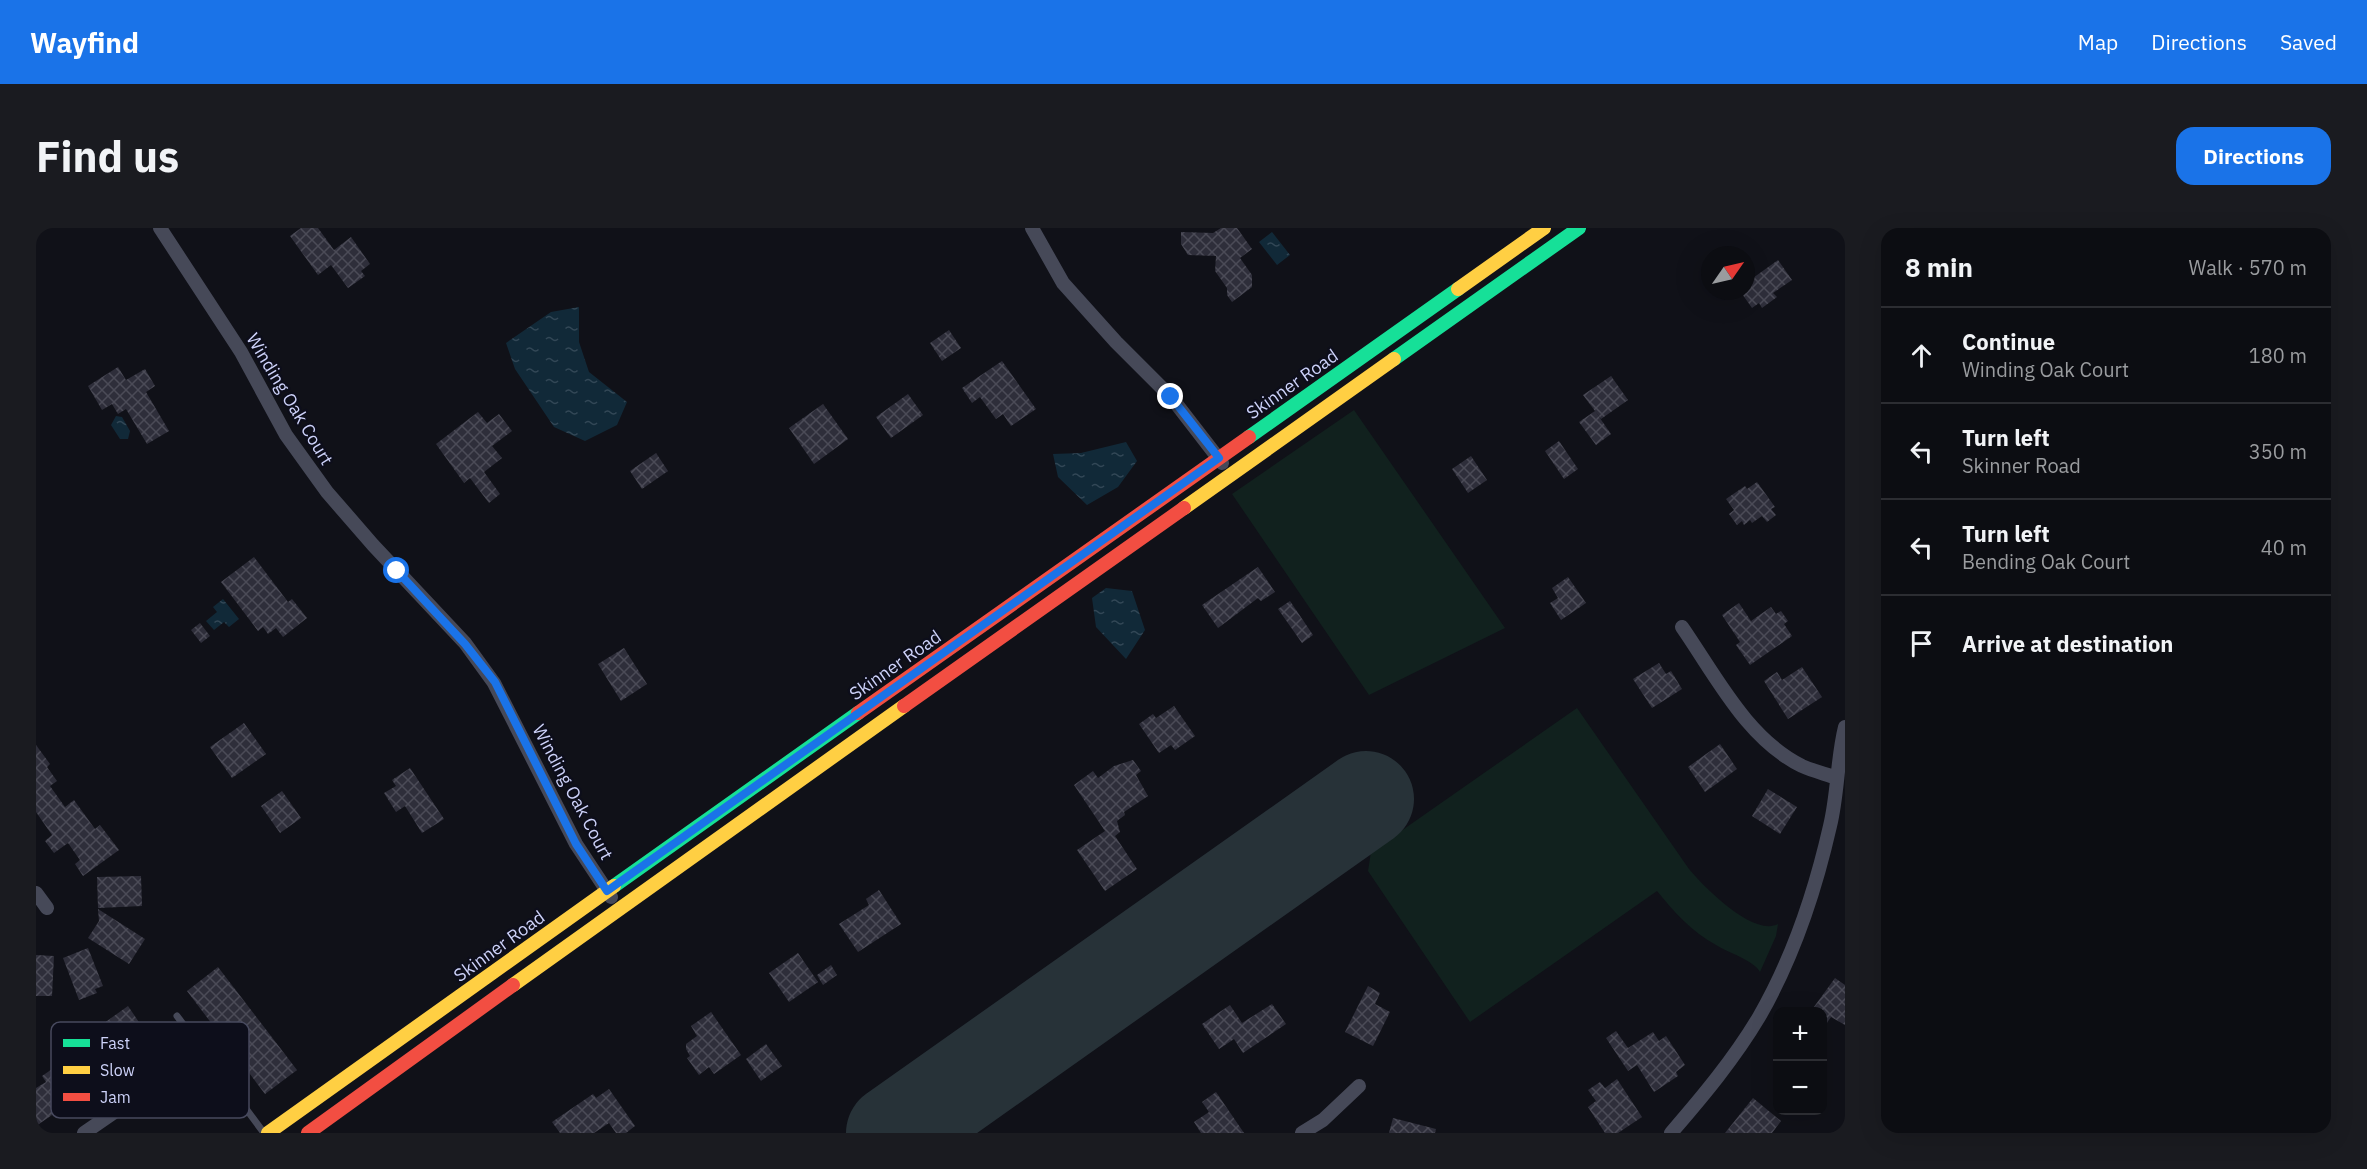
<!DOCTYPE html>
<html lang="en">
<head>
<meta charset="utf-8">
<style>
	:root { --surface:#0c0d12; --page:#1a1b20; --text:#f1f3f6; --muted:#9a9c9f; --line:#2c2d32; --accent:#1a73e8 }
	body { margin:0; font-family:"IBM Plex Sans",sans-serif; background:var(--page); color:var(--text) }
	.controls { position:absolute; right:18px; bottom:18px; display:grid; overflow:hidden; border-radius:12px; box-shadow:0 6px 24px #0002 }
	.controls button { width:54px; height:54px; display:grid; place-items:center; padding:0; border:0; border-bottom:2px solid var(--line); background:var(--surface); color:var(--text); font:30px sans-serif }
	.compass { position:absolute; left:1665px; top:18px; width:54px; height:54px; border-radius:50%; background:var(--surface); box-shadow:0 6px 24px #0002; rotate:56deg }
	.stop { position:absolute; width:18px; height:18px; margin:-14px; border:4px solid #1a73e8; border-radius:50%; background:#fff }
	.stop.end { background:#1a73e8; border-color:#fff; box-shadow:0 2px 6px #0008 }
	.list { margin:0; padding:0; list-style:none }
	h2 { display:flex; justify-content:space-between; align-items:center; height:78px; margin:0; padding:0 24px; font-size:26px }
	h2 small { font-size:20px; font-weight:400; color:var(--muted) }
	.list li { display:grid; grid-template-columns:39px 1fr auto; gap:18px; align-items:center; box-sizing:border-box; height:96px; padding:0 24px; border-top:2px solid var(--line) }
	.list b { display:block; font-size:22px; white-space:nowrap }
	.list p { margin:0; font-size:20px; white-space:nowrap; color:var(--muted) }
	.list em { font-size:20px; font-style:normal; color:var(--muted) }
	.icon { flex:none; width:33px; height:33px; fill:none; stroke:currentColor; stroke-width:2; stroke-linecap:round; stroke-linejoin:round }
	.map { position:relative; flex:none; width:1809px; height:905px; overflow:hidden; border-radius:18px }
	header { display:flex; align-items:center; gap:36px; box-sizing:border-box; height:84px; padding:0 30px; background:var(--accent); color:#fff }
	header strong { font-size:28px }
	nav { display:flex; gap:33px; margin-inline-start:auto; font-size:21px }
	.intro { display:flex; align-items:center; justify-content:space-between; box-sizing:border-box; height:144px; padding:0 36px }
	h1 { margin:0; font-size:42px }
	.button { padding:15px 27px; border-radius:18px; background:var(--accent); color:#fff; font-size:21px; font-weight:700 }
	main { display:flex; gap:36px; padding:0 36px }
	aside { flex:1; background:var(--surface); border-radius:18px; box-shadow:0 6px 24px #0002 }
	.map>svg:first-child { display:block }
	.grass { fill:#11211e }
	.water { fill:url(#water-ripples) }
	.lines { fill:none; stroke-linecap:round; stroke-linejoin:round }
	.runway { stroke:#273238; stroke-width:96 }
	.building { fill:url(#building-cross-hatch) }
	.lane { stroke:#464958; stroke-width:7 }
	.street { stroke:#464958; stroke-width:14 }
	.fast { stroke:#16e098; stroke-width:14 }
	.slow { stroke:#ffcf43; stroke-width:14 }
	.jam { stroke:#f24e42; stroke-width:14 }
	.route { stroke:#1a73e8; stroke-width:8 }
	.labels { text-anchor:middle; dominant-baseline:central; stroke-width:4.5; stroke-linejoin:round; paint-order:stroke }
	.street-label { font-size:18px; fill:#cdd2f9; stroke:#0d0e1b }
	.key { fill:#0d0e1b; stroke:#47495e; stroke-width:1.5 }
	.key-label { font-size:16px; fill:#cdd2f9 }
</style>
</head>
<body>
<header>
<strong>Wayfind</strong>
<nav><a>Map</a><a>Directions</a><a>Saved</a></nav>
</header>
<div class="intro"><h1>Find us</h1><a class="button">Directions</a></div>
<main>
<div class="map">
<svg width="1809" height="905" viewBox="0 0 1809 905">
	<defs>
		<pattern id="water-ripples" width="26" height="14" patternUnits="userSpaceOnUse" patternTransform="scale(1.5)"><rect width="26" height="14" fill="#112938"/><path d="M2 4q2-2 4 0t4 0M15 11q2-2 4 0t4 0" fill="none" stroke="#324756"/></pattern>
		<pattern id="building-cross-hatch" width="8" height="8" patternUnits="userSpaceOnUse" patternTransform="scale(1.5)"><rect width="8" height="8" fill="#2e2e3a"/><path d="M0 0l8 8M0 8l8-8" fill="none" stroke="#4b4b57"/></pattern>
	</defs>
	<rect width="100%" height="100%" fill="#101118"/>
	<path class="grass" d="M1318 182 1469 400 1333 467 1196 266Z
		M1541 480 1653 641C1668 659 1717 709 1742 696L1740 708 1724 744C1719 733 1691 724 1680 717 1656 704 1638 684 1621 663L1434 794 1332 643 1335 624Z"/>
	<path class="water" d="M1236 4 1254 27 1241 37 1223 14Z
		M543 79V114L553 144 591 174 581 197 549 213 518 199 479 141 470 115 515 84Z
		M80 188 86 189 94 203 92 211H84L75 197Z
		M1090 214 1101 233 1082 259 1051 277 1022 249 1017 226 1045 225Z
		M1070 360 1096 363 1109 402 1090 431 1060 399 1056 370Z
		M187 371 203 391 193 399 188 394 178 402 170 393 181 384 177 379Z"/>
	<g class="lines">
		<path class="runway" d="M858 905 1330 571"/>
	</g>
	<path class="building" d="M265 0H282L298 22 315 9 334 36 325 43 329 48 312 60 295 37 282 47 254 8Z
		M1185 0H1201L1216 21 1204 30 1216 47V59L1196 74 1191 67V60L1179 43 1180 28 1152 27 1145 16V4L1177 5Z
		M1742 32 1756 52 1737 65 1741 69 1726 80 1723 75 1716 80 1704 63H1710V55Z
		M913 102 925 120 906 133 894 115Z
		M966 133 1000 181 975 198 967 186 960 191 944 169 936 175 926 160Z
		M82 139 90 152 109 141 119 158 110 164 133 203 111 216 90 181 82 186 76 176 66 182 52 158Z
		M1575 148 1592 172 1565 191 1547 167Z
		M872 166 887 187 855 210 840 189Z
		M787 176 812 211 778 236 753 200Z
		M1559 183 1575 206 1560 217 1543 194Z
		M442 184 451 195 463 186 476 203 456 218 466 230 448 244 464 266 453 275 434 250 428 255 400 216Z
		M1523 213 1542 241 1528 251 1509 223Z
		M620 225 632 243 606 261 594 243Z
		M1435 228 1451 252 1432 265 1416 241Z
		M1721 254 1739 279 1735 281 1740 287 1731 294 1726 288 1716 295 1714 292 1708 297 1706 293 1701 297 1693 286 1698 282 1690 271 1709 258 1711 261Z
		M218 329 252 374 256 371 271 390 247 409 240 400 232 406 227 399 222 403 185 354Z
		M1222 339 1239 364 1225 373 1222 370 1182 400 1166 377Z
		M1532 349 1550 375 1525 392 1514 375 1522 370 1516 360Z
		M1254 373 1277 407 1266 415 1242 381Z
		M1703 375 1715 393 1735 379 1740 386 1745 383 1752 393 1748 396 1756 408 1714 437 1700 417 1704 414 1686 387Z
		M164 395 174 408 165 415 155 402Z
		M588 420 611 456 585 473 562 436Z
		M1623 435 1630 446 1635 443 1646 461 1616 480 1597 451Z
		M1766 439 1786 469 1752 491 1728 453 1741 444 1746 452Z
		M1138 478 1159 508 1139 522 1135 517 1123 525 1103 496 1117 486 1120 490Z
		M208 495 230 526 196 550 174 519Z
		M1684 516 1701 541 1669 564 1652 539Z
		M0 517 14 536 11 539 21 553 14 558 29 579 38 572 59 601 64 597 83 622 47 648 39 636 44 632 32 615 18 625 9 613 16 607 0 584Z
		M1097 532 1105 543 1100 547 1112 568 1088 584 1089 587 1081 593 1084 604 1079 608 1101 641 1069 663 1041 622 1069 603 1038 557 1057 543 1062 550 1078 538Z
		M374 540 408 591 386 605 369 578 360 584 348 565 360 558 356 552Z
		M1732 561 1761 579 1744 606 1716 588Z
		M246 563 265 590 244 605 225 578Z
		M105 648 106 678 62 680 61 649Z
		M843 662 865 696 822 724 803 696 833 677 830 671Z
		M62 681 109 711 93 736 52 710 63 693Z
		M52 720 67 758 59 761 61 765 43 772 27 730Z
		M762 725 782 754 753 774 733 745Z
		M0 727 18 728 16 768H0Z
		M795 737 801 747 787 757 781 747Z
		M182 739 261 842 229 866 151 763Z
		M1799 750 1809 757V797L1795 789 1786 802V783H1775Z
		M1332 758 1344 765 1339 776 1354 784 1337 818 1309 804Z
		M1236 776 1250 796 1207 825 1198 811 1183 821 1166 796 1194 777 1206 795Z
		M92 778 111 806 74 832 80 839 42 865 44 868 0 898V860L10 854 6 848 22 837 25 841 50 823 53 827 74 812 64 798Z
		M675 784 705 827 678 846 673 839 663 847 651 830 654 828 650 821V816L661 808 655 798Z
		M1580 803 1592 820 1617 804 1623 813 1630 808 1649 837 1640 844 1642 848 1618 864 1601 837 1592 843 1570 810Z
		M730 816 746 838 725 853 710 831Z
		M1581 851 1606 889 1582 905H1569L1552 879 1560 873 1552 862 1564 854 1569 860Z
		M573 861 599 898 590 905H580L573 895 558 905H524L516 894 557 866 560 870Z
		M1180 864 1208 905H1165L1158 894 1173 884 1166 874Z
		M1717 870 1745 893 1736 905H1689Z
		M1357 890 1400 901 1399 905H1353Z"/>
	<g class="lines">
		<path class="lane" d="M141 788 228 905"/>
		<path class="street" d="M124 0 205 124 250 207 291 264 337 317 429 415 458 455 540 616 575 669
			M996 0 1027 55 1080 114 1135 169 1186 235
			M1646 399C1680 448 1711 511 1766 538 1777 543 1790 546 1801 550
			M0 665 11 680
			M48 905 148 836
			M1266 905 1287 892 1323 858
			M1635 905C1667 868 1698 831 1723 789 1757 730 1779 664 1794 598 1802 565 1801 531 1809 499"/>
		<path class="fast" d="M1358 131 1543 0
			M1213 209 1422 61
			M578 658 822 485"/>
		<path class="slow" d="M1422 61 1508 0
			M1148 280 1358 131
			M477 757 868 478
			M232 905 578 658"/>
		<path class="jam" d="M868 478 1148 280
			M822 485 1213 209
			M272 905 477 757"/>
	</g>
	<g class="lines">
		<path class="route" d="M361 343 429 416 459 454 540 616 571 663 1183 230 1135 169"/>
	</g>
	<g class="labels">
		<g class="street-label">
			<text transform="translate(1256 156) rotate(-35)">Skinner Road</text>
			<text transform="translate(254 171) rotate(59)">Winding Oak Court</text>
			<text transform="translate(859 437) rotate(-35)">Skinner Road</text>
			<text transform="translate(537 564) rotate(62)">Winding Oak Court</text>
			<text transform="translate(463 718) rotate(-36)">Skinner Road</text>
		</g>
	</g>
	<rect x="15" y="794" width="198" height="96" rx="9" class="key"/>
	<rect x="27" y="811" width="27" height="8" fill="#16e098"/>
	<rect x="27" y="838" width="27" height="8" fill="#ffcf43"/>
	<rect x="27" y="865" width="27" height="8" fill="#f24e42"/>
	<g class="key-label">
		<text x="64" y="821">Fast</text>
		<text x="64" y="848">Slow</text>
		<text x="64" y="875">Jam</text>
	</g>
</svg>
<div class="controls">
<button>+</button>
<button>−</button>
</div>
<svg class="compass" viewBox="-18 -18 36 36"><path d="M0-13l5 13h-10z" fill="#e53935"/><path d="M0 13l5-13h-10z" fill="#9a9c9f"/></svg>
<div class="stop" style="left:361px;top:343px"></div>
<div class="stop end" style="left:1135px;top:169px"></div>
</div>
<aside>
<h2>8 min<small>Walk · 570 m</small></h2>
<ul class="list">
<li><svg class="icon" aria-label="ahead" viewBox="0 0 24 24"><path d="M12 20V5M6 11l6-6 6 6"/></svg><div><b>Continue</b><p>Winding Oak Court</p></div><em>180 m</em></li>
<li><svg class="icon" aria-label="left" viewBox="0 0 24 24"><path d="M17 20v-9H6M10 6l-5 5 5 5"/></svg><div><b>Turn left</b><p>Skinner Road</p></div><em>350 m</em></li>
<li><svg class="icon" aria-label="left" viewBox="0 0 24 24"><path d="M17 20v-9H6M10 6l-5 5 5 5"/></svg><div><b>Turn left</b><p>Bending Oak Court</p></div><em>40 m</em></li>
<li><svg class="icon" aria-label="arrive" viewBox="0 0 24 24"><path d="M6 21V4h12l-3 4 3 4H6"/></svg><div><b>Arrive at destination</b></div></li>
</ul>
</aside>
</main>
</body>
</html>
